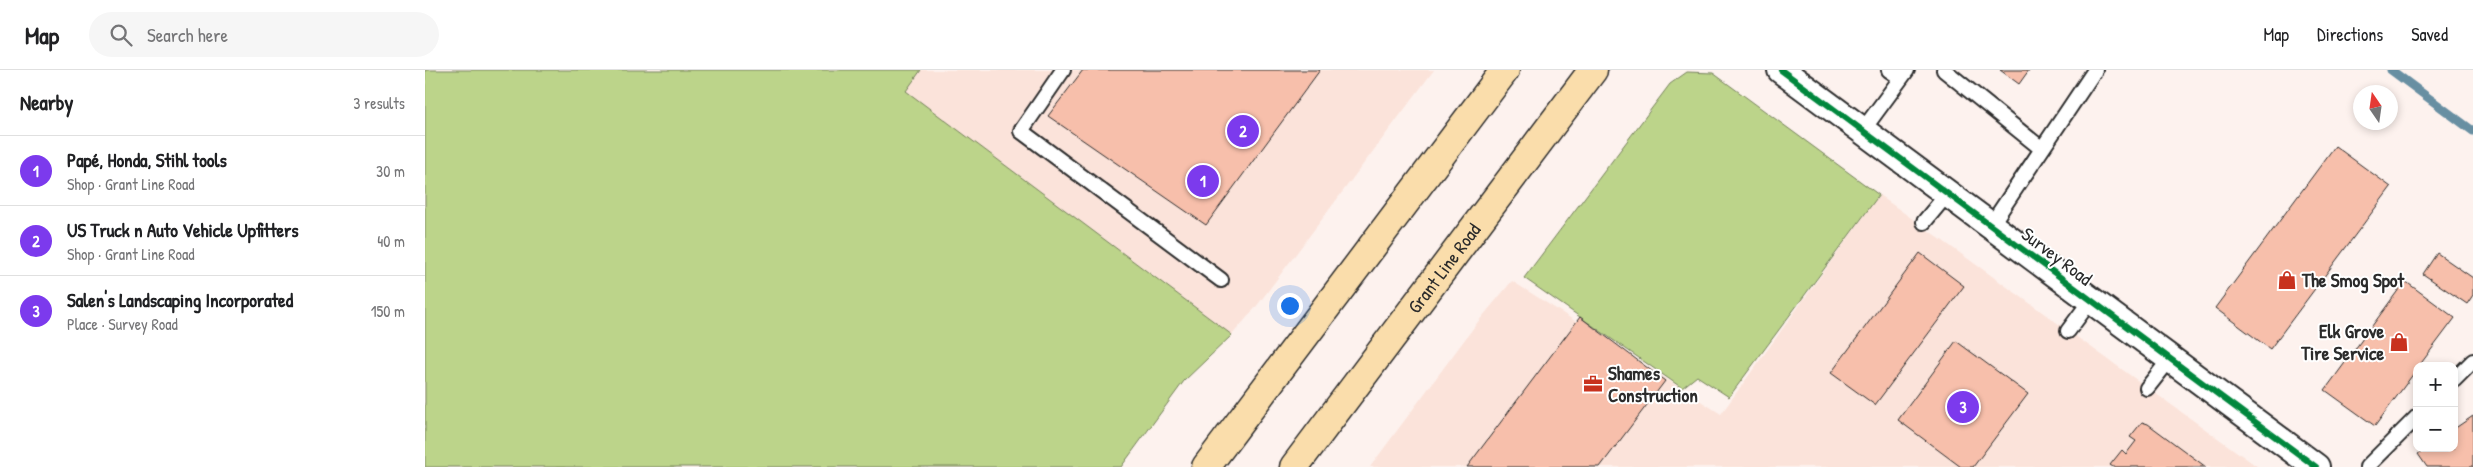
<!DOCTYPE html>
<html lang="en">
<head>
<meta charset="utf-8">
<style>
	:root { --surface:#fff; --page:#f6f6f6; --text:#202124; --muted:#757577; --line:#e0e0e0; --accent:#7c3aed }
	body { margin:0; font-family:"Patrick Hand",sans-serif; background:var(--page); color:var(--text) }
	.controls { position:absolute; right:15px; bottom:15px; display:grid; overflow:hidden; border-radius:10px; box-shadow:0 2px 8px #0003 }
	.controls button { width:45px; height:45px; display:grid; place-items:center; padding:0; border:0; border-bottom:1px solid var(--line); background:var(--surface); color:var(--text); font:25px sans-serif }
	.compass { position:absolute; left:1928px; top:15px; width:45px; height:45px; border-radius:50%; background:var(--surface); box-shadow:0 2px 8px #0003; rotate:347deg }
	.you { position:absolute; left:864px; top:235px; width:18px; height:18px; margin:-12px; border:4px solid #fff; border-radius:50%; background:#1a73e8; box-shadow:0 0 0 8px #1a73e833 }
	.badge { display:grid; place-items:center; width:32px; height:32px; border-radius:50%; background:var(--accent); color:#fff; font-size:16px; font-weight:700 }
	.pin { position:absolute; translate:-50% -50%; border:2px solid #fff; box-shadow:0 1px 5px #0006 }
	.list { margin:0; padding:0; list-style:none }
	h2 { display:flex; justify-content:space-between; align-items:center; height:65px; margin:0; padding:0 20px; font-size:21px }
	h2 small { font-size:16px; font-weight:400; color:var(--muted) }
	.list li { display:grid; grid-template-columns:32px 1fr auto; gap:15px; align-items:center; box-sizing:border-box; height:70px; padding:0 20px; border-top:1px solid var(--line) }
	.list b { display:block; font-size:19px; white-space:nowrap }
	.list p { margin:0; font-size:16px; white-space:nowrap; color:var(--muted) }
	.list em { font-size:16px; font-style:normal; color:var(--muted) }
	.icon { flex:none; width:28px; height:28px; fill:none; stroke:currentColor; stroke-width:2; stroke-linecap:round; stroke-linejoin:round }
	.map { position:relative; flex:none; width:2048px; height:397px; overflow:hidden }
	header { display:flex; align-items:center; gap:30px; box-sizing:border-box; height:70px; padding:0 25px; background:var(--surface); border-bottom:1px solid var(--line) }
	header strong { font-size:24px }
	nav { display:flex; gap:28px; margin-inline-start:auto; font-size:18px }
	.search { width:350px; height:45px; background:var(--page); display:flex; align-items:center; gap:12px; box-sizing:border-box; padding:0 18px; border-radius:28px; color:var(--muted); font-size:19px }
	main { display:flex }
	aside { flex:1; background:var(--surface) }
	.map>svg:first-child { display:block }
	.built { fill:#fbe3da }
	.green { fill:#bcd48a; stroke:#74805a }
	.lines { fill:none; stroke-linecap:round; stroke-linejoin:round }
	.stream { stroke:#688fa2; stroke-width:9 }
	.building { fill:#f7bfab; stroke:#2b2b2b }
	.service-casing { stroke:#2b2b2b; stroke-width:18 }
	.minor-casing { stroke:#2b2b2b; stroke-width:30 }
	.primary-casing { stroke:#2b2b2b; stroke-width:31 }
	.service { stroke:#fff; stroke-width:14 }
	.minor { stroke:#fff; stroke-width:26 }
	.primary { stroke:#faddab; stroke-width:28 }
	.cycleway-casing { stroke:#fff; stroke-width:9 }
	.cycleway { stroke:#00873e; stroke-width:6 }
	.labels { text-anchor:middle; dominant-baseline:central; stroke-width:4; stroke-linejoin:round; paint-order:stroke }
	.street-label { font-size:19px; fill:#2b2b2b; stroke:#fff }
	.poi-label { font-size:19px; font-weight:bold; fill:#2b2b2b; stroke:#fff; text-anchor:start }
</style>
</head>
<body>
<header>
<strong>Map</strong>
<div class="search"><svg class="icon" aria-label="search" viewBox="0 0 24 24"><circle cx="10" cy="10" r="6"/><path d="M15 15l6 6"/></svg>Search here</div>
<nav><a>Map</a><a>Directions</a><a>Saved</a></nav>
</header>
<main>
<aside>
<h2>Nearby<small>3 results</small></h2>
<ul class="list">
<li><span class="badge">1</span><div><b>Papé, Honda, Stihl tools</b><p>Shop · Grant Line Road</p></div><em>30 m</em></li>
<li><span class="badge">2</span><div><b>US Truck n Auto Vehicle Upfitters</b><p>Shop · Grant Line Road</p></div><em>40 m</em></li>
<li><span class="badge">3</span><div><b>Salen's Landscaping Incorporated</b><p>Place · Survey Road</p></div><em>150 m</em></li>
</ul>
</aside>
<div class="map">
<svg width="2048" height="397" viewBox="0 0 2048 397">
	<rect width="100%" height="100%" fill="#fdf2ee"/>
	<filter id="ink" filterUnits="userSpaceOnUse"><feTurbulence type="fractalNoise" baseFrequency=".02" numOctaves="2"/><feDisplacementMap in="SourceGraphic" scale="10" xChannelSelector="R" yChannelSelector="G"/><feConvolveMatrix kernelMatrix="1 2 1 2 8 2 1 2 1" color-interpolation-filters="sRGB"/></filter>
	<g filter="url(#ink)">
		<path class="built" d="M496 0H1009L831 237 807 265 480 21Z
			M1454 125 1833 397H945L1052 253 1087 211 1296 344Z"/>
		<path class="green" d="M0 0H496L481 21 807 265 759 311 696 397H0Z
			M1262 2 1288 3 1454 125 1304 327 1272 306 1257 318 1099 208 1245 14Z"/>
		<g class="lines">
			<path class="stream" d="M1966 0 2048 61"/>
		</g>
		<path class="building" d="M658 0H895L781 155 623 46Z
			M1575 0H1604L1594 14Z
			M1910 76 1966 117 1845 279 1790 238Z
			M1495 183 1539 216 1450 335 1406 303Z
			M2012 183 2048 208V225L2042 234 1998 204Z
			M1980 211 2030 248 1994 296H1992V299L1950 356 1900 320Z
			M1155 247 1240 311 1175 397H1042Z
			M1531 271 1603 324 1548 397H1536L1473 350Z
			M2048 346V397H2002L1993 384 2002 378H2029V359Z
			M1717 352 1723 354 1781 397H1688L1685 395 1697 380 1701 384 1711 371 1705 367Z"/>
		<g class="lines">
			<g class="service-casing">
				<path id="service" d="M638 0 596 61 796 210
					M1464 0 1476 8
					M1519 0 1617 79
					M1438 60 1482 0
					M1499 152 1523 123
					M1566 155 1670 0
					M1643 261 1666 230
					M2029 310 2048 291
					M1722 318 1745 289
					M1942 397 1992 347"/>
			</g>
			<g class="minor-casing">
				<path id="minor" d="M1356 0 1891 397"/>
			</g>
			<g class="primary-casing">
				<g id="primary">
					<path d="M781 397 1080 0"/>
					<path id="s1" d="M869 397 1168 0"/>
				</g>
			</g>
			<use href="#service" class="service"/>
			<use href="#minor" class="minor"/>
			<use href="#primary" class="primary"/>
			<g class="cycleway-casing">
				<path id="cycleway" d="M1356 0 1891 397"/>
			</g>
			<use href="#cycleway" class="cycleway"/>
		</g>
	</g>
	<defs>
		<g id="shop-bare" transform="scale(1.5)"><path d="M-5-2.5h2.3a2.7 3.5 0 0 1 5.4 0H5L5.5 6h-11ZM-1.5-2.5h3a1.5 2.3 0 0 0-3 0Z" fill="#c8321e" stroke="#fff" stroke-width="2.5" paint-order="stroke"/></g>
		<g id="office-bare" transform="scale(1.5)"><path d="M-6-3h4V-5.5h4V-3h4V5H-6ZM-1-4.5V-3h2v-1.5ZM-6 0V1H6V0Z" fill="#c8321e" stroke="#fff" stroke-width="2.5" paint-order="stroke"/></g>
	</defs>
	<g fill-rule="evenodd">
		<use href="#shop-bare" x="1862" y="210"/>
		<use href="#shop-bare" x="1974" y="272"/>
		<use href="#office-bare" x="1168" y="314"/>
	</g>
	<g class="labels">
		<g class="street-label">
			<text transform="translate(1632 186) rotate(37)">Survey Road</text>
			<text stroke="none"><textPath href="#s1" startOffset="249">Grant Line Road</textPath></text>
		</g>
		<g class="poi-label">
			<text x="1877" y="210">The Smog Spot</text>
			<text x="1959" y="261" text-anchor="end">Elk Grove<tspan x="1959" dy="22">Tire Service</tspan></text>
			<text x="1183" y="303">Shames<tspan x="1183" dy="22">Construction</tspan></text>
		</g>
	</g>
</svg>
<div class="controls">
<button>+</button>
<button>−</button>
</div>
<svg class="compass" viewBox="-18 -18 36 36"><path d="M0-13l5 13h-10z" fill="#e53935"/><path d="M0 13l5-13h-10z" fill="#757577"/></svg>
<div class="you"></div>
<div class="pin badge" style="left:778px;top:111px">1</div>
<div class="pin badge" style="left:818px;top:61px">2</div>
<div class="pin badge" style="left:1538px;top:337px">3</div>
</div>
</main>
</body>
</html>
